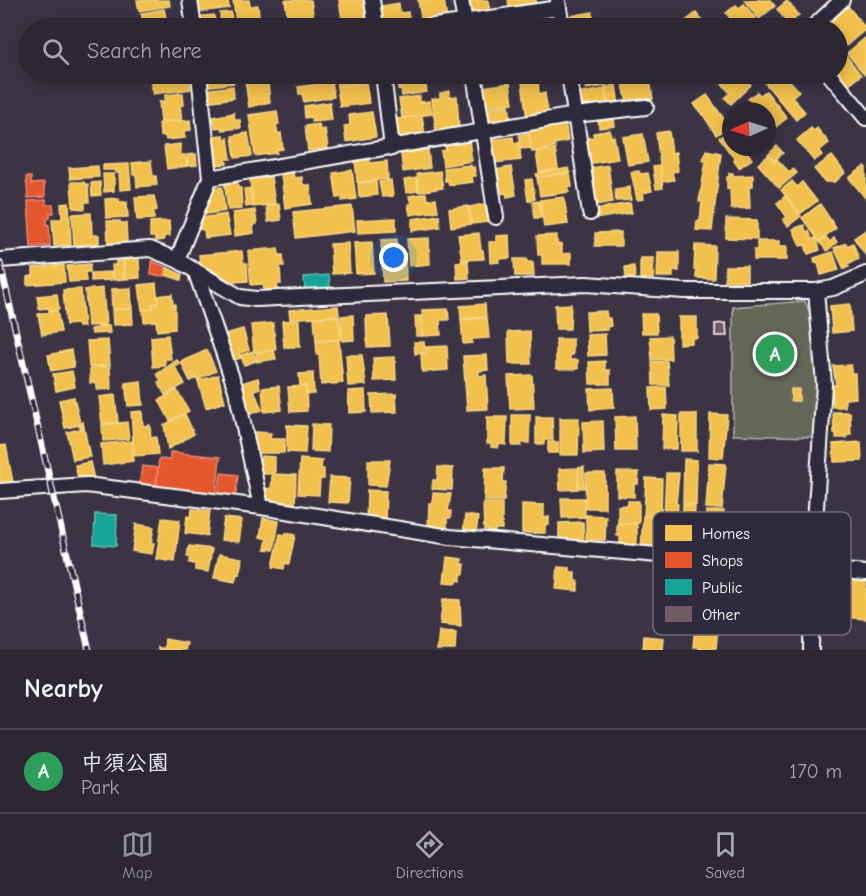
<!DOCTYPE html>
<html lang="en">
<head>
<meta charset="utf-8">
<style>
	:root { --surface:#2d2734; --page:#393340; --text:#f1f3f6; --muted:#a7a5ac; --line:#48444f; --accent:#8c9099 }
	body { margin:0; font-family:"Comic Neue","Klee One",sans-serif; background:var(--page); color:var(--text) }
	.compass { position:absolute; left:722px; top:102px; width:54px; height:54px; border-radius:50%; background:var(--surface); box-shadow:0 3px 15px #0003; rotate:267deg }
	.you { position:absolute; left:394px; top:258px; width:21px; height:21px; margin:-15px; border:4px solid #fff; border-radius:50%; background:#1a73e8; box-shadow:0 0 0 9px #1a73e833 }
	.badge { display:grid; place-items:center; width:39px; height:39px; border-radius:50%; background:var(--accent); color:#fff; font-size:20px; font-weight:700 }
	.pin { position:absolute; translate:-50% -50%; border:3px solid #fff; box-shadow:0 2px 6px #0006 }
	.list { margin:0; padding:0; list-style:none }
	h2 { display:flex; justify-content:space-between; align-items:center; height:78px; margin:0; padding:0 24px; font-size:26px }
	h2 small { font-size:20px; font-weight:400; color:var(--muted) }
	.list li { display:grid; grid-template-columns:39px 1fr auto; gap:18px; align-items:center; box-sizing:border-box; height:84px; padding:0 24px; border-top:2px solid var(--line) }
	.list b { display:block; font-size:22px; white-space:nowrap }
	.list p { margin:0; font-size:20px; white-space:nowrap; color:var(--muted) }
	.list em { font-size:20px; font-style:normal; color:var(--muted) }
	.icon { flex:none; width:33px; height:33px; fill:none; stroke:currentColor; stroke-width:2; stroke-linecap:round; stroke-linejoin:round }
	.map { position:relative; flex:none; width:866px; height:650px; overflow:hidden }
	.search { position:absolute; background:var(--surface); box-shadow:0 3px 15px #0003; left:18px; right:18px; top:18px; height:66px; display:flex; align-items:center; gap:15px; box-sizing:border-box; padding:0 21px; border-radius:33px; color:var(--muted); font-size:22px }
	.sheet { height:162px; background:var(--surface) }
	nav { display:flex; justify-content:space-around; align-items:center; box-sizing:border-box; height:84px; border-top:2px solid var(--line); background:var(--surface); font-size:16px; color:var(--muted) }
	nav a { display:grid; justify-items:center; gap:3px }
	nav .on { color:var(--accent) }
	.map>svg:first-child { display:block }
	.green { fill:#656759; stroke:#b2b3ac; stroke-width:1.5 }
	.homes { fill:#f2c14e; stroke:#f6d483; stroke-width:1.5 }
	.shops { fill:#e4572e; stroke:#ec896d; stroke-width:1.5 }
	.public { fill:#17a398; stroke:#5dbfb7; stroke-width:1.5 }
	.building { fill:#725b64; stroke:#fff; stroke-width:1.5 }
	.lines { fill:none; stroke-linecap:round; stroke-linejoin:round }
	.minor-casing { stroke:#fff; stroke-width:18 }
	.minor { stroke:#2f2a3d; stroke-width:14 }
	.rail-casing { stroke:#fff; stroke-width:7 }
	.rail { stroke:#2f2a3d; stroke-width:4.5; stroke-dasharray:14; stroke-linecap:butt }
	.key { fill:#2f2a3d; stroke:#6d6a77; stroke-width:1.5 }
	.key-label { font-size:16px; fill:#fff }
</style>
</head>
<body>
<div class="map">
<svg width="866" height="650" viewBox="0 0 866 650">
	<rect width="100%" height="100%" fill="#3c3445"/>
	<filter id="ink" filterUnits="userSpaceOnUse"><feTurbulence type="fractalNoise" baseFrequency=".0167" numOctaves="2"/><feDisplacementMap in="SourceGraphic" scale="12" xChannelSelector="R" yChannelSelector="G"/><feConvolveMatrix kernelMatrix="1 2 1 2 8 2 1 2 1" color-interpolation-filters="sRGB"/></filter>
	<g filter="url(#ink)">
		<path class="green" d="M805 301 814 323 818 385 814 437 733 435V307Z"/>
		<path class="homes" d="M137 0H169L170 6 139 11Z
			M198 0H228L229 8 200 12Z
			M233 0H249L250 6 258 5 259 16H256L257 25 237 28Z
			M285 0H311L315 28H289Z
			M339 0H364L367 22 343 26Z
			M418 0H444L447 19 422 23Z
			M470 0H488L490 13 472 15Z
			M508 0H536L537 5 510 10Z
			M744 0H770L775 6 759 19Z
			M787 1 799 15 794 19 797 23 791 27 777 9Z
			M399 3 400 13 408 12 410 24 385 28 381 6Z
			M744 4 756 19 744 28H738L726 13 736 5 739 8Z
			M848 6 866 29 846 46 838 35V28H832L827 23Z
			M164 9 168 27 144 28 141 13Z
			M231 12 233 28H221L220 13Z
			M592 12 595 28H566L564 17Z
			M696 13 708 28H683L685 26 683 23Z
			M214 15 215 22H218L219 28H202L201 23 195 24 194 17Z
			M541 19V25L546 24 547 28H524V21Z
			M865 38 866 40 865 75 847 53Z
			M844 53 861 75 849 84 847 82 843 85 834 74H838V58Z
			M164 74H188L191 89 153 94 150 76Z
			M203 74H233L234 83 204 87Z
			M244 74H273L274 83 268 84 270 102 249 107Z
			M294 74H334L335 76 296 83Z
			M335 74H362L363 83 337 87Z
			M398 74H424L427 92 402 96 401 88 398 89Z
			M502 74H522V78L504 81Z
			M579 74H604L606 86 586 89V83H581Z
			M631 74H649L653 99 627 103 621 75Z
			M722 74H741L751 85 731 104 725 98 730 93 719 80 724 76Z
			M776 74H784L799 91 792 97 805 112 796 120 765 83Z
			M538 80 539 94 545 93 548 114 527 119 522 82Z
			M332 82 334 97 304 102 302 94H299L298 87Z
			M366 82 369 103 340 107 337 87Z
			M510 83 513 103 485 106 483 87Z
			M616 85 619 106 608 107 605 87Z
			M233 86 234 98 206 102 205 90Z
			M604 89 608 106 579 111 576 94Z
			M449 91V97L457 96 459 130 436 133 432 99 440 98V93Z
			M766 91 787 118 772 130 767 123V111H757L748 99 757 92 760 95Z
			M183 93 184 105 180 106 182 120 161 122 159 102 165 101V95Z
			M707 95 729 126 716 135 700 110 699 111 694 104Z
			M420 96V102L430 101 432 114 402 118 399 99Z
			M330 102 332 120 312 122 311 117 305 118 304 106Z
			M509 105 511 121 486 124 484 108Z
			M277 111 279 124H276L278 134 281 133 283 149 277 150V153L255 156 249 115Z
			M372 112 376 137 346 142 344 126 350 125 349 115Z
			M234 113 235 120H240L241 128 222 130 221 127 215 128 213 117Z
			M422 115 425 135 399 139 397 119Z
			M614 119 615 126 599 128 598 121Z
			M190 120 191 130 184 131 185 138 166 140 165 136H160L159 123Z
			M319 124 320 130 325 129 328 148 308 151 305 126Z
			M564 125 566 127 568 141 554 144 555 147 532 152 528 131Z
			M811 128 814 131 817 128 829 143 819 151 822 155 814 161 797 140Z
			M731 129V147H744L752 159 739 168 734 161H736L719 138Z
			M610 130 611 137 614 136 618 159 588 164 584 138 594 137 593 133Z
			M669 131 672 153 676 152 678 171 672 172 674 180 662 182 656 133Z
			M248 133 252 156 235 158 232 136Z
			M529 133 531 148 521 149 519 135Z
			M643 134 648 162 628 165 623 137Z
			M223 135 224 139 228 138 231 159H226L227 164 216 165 212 136Z
			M513 137 514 143 519 142 521 160 493 163 490 140Z
			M469 140 472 161 443 166 441 151 446 150 445 144Z
			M180 144 181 155H185L187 166 167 169 164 146Z
			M777 146 783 153 774 161 768 155Z
			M555 149 558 169 539 172 536 152Z
			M428 150 430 168 403 172 401 154Z
			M706 150 721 153 712 231 696 230 697 221H700L702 201 699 202 706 161 703 160Z
			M196 154 197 165 188 166 187 155Z
			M769 155 774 162 777 159 789 172 793 169 797 173 779 188 758 164Z
			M832 156 845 173 835 182H825L814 169Z
			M369 157 370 163 387 161 388 179 357 182 355 158Z
			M151 161 153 176H156L157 185 137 187 136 175H133L132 163Z
			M129 164 131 189 120 190 119 173H116V171L113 170H103V165Z
			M471 165V168L474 167 476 176H472L473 182 449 185 448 181H445L444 168Z
			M608 165 613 202 597 205 596 201 593 202 592 191H594L590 168Z
			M98 166 99 177 70 179 69 168Z
			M660 166 663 188 656 189 653 167Z
			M865 166 866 167V199L849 178Z
			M511 167 516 195 507 197 506 193 499 194 495 170Z
			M568 168 569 172 537 177 536 174Z
			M352 170 356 199 342 201V197L337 198 333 173Z
			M440 171 443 188 419 192 417 174Z
			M639 171 640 174 648 173 652 191 643 193 644 199 637 200 631 172Z
			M293 172 294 178 302 177 303 185H310L312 204 285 208 281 174Z
			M570 173 572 187H568L569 192 540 196 537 178Z
			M729 173H733V176L753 175V186H749L750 208 731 209 730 189H727V177H729Z
			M103 174H114V191L104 192Z
			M271 177 275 204 253 207 250 179Z
			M237 178 238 188H241L242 209 228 210 224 180Z
			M416 178 418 191 406 193 404 180Z
			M532 179 535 199 528 201 525 180Z
			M391 180 393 196 382 197 379 182Z
			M376 181 377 195 359 197 358 183Z
			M792 181 797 187 802 182 817 201 800 214 781 190Z
			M71 182H84V184H88L89 202H85V209L73 208Z
			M100 182 101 195 92 196 91 183Z
			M222 187 225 211 206 214V203L209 202V197L212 196 211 188Z
			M630 187 631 200 616 201 615 189Z
			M250 188 252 206 246 207 244 189Z
			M426 193 427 200 436 199 438 211 410 215 408 204H411L409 196Z
			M154 196 157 210 154 211V219L137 220 135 197Z
			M785 196 801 216 788 226 783 220 787 217 777 203Z
			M564 197 568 224 544 227 540 200Z
			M119 198V202H127L128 217 106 218 105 199Z
			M539 201 541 218H534L533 202Z
			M69 203 71 245 54 246 52 219H62L61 204Z
			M630 203 632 213 595 219 594 209Z
			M279 204 281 220 268 222 266 206Z
			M485 204 488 222 472 224 469 207Z
			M820 204 836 228 819 241 802 218Z
			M352 206 355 231 296 238 293 212Z
			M468 206 471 224 451 227 449 209Z
			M255 210 257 224 253 225 254 233 235 236 233 213Z
			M91 213 92 235H99V243L74 245 72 214Z
			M226 214 230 235 205 238 204 230 198 229 201 218Z
			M439 215 440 227 412 231V219Z
			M396 218V231L358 233 357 220Z
			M726 219 757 220V239L726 238Z
			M107 221H120V223H126L127 243 108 244Z
			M169 221 170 236H164V240L155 241V237H150V222Z
			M804 225 806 232 809 231 812 239 816 238 820 250 808 254 805 245 800 246 793 229Z
			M866 230V256L854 238Z
			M621 232V246H595V233Z
			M479 233 481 250H483L484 259 462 260 458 235Z
			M509 235 510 258 498 259 499 262 490 263 489 242H496V236Z
			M557 235V244H562V254L571 253V264H542V255H538L537 236Z
			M826 237 830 242 834 238 837 242 827 251 819 242Z
			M429 238 430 264 409 266 407 239Z
			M397 239V254L405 253 406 281 383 282 381 240Z
			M757 241H779V246H787V260H754V250H757Z
			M372 242 374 273 356 274 354 243Z
			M348 243 350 273 332 274 330 244Z
			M846 243 847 246 853 243 859 259 847 264 849 267 844 269 834 248Z
			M695 245 715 246 714 279 696 278V270H694Z
			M278 248 279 255H283L284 266H280L281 284H277L278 290 264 291 263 284 251 285 248 251Z
			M242 251 243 262 247 264 248 281 234 282 200 264 199 255Z
			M658 252H679V271L673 270V277H657Z
			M833 252 839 270 821 275 818 263H815L814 258Z
			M640 258H654L653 279 640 278Z
			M514 259H527V262H533L534 276H515Z
			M124 260H139L140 278 125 279Z
			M116 261H123L124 279 113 280 112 265H116Z
			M468 261 469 278 457 279 456 262Z
			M90 264V272H85L86 281 69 282 67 266Z
			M64 265 65 282 27 285V277L33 276V268Z
			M634 266 635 278H626L625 267Z
			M725 266H747V281H725Z
			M166 267 182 275 181 280 165 275Z
			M111 272V280L91 281V273Z
			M156 283 158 303 152 304V309L142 310 139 285Z
			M103 288 106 325 88 326 85 290Z
			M131 288 132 309H112L111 289Z
			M81 289 84 327H78L77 324 66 325 63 290Z
			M57 294 59 309 49 311V308L39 309 37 296Z
			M172 294 173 305 175 304V329L157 331 156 321 144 322 143 310 153 309 152 304H158V296Z
			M485 304 486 317 461 319 460 306Z
			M571 304 570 329H556L555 305Z
			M850 304 852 331 832 333 830 306Z
			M338 306 339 315 290 319 289 310Z
			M132 309 133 324 113 325 112 310Z
			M448 309 449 320H440L441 335 423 336 422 310Z
			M57 310 61 332 42 335 38 314Z
			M606 311 607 318H610L611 326 607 327V330L587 331 586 312Z
			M641 314H656L657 333H642Z
			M353 315 354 340 342 341 341 316Z
			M388 315 390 346 367 347 366 316Z
			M339 316 341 339 316 341 314 318Z
			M415 316H421L422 336H416Z
			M679 317H697V338H692V343L679 344Z
			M487 318 489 338 472 339V343L463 344 461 320Z
			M299 320 300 347H284L282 321Z
			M273 323 276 350 254 352 251 325Z
			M98 326H109L110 333 92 334 91 329 98 328Z
			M243 329 249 350 239 353 241 358 231 361 222 335Z
			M530 331 531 364H509L508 332Z
			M605 334 606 355 588 356 587 335Z
			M168 335 171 359H165V366L153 367 151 337Z
			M670 336 671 359 652 360 650 337Z
			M556 339H573V355H570V360H578V369H558L556 368Z
			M108 340 110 365 89 367 87 341Z
			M339 340 343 383 321 385 319 355H317L316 341Z
			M414 342H424L425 353 415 354Z
			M447 346 448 370 422 372 421 354H427L426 347Z
			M71 350 74 367 51 371 48 355Z
			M207 350 216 371 197 380 194 373 192 374 195 379 190 381 181 362Z
			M274 350 276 359 257 362 256 353Z
			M253 351 256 361 244 365 241 355Z
			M346 355H362L366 385 348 386Z
			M487 355 488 370 479 371V376L486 375 488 409 467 410 463 356Z
			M395 357 396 380 374 381 373 358Z
			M177 360 180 364 175 367 185 384 165 395 158 382 161 381 157 374Z
			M605 361V370H610V384H590L589 362Z
			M667 361 669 385H653L652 362Z
			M851 365V373H855L856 398 845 399V407H833L832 385H836L833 366Z
			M90 367H110L111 389 97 390V383H90Z
			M72 371 75 387 56 391 53 374Z
			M313 373 314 394H307L306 386H300L299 374Z
			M218 375 225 402 206 408 198 381Z
			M532 375 534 408 510 409 508 376Z
			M258 378 260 388 254 390 262 410 247 415 238 384Z
			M141 381 143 405 128 406 125 383Z
			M279 386 282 410 264 412 262 388Z
			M306 386 307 411 290 412 288 387Z
			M666 387 667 409 651 410 650 388Z
			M613 388 614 408 590 410 589 389Z
			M791 389H799V401H791Z
			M177 390 189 411 170 421 159 400Z
			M365 390 366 412 349 413 348 391Z
			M396 394 397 412 372 413 371 395Z
			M115 395 118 422 102 424 99 397Z
			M74 397 80 423 83 422 84 427H80V425L65 428 59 400Z
			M142 411 143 426 150 425 151 438 156 437 158 454 134 456 131 412Z
			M833 412H850L851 435H847V438H836V433H834Z
			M185 414 194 434 168 449 164 425Z
			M681 414H697V451H681Z
			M710 414 727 415 723 458 709 457Z
			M512 415H530L529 443H521V446H512Z
			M663 415 678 416 677 449H662Z
			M635 416 636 451H616L615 417Z
			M487 417H507L506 445 499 444 498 448 491 447V443H487Z
			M536 417H552L553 440H544V444H536Z
			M560 418H579L578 455H560Z
			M603 421 604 452 584 453 583 422Z
			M127 422 129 439 103 441 102 425Z
			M312 424 329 425 328 452 311 451Z
			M287 425 307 426 305 453 287 452Z
			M84 428 90 457 73 460 67 432Z
			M255 432 271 433 270 439H285L284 453H255Z
			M132 441 133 461 103 465 101 444Z
			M548 442H558V453H548Z
			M861 442 862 461 834 462 833 444Z
			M6 445 13 483 0 486V446Z
			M261 456 275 457V474H260Z
			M300 459 322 461 321 469H324V479H320L319 495 298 494Z
			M684 459 697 460 696 505 683 504Z
			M368 460H390L386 486 368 485Z
			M90 462 94 479 82 481V477L78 478 75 465Z
			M709 463 726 464 722 509 706 508Z
			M438 467 453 468 452 490 432 489 433 480H437Z
			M584 467V488H579L578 468Z
			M485 468H504L503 482H506L504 501H484Z
			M578 468V489L560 490 559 469Z
			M617 472H639L638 484H634V497L617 496Z
			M586 473H605V508H585Z
			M666 473H679L676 504H678L677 517H664Z
			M272 474 296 475 295 506 276 504 273 499H266V488L271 489Z
			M330 477 350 478 348 503 328 502Z
			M646 478 662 479 661 516 644 515Z
			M367 490 386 491 385 523 366 522Z
			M433 493 451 494 448 511H451V518H447V528L428 527 429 503H432Z
			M561 498H584L585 517 562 518Z
			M628 501H639V523H618V506L628 505Z
			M483 503H502V529H495V533H488V530H484Z
			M522 504 544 505V518L549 517V525H545V533H522Z
			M683 505 695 506 693 553 681 552Z
			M192 509 210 511 207 536 185 533 187 516 191 517Z
			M706 511H724V542H720V556H705Z
			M465 515 478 517 476 535 463 534Z
			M586 515 606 516 605 540H586Z
			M643 516H654V521H661L660 551 641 550Z
			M162 518 180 520 175 562 156 559Z
			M224 518 242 520 239 542 221 540Z
			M263 518 279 521 274 550 265 549 267 539 260 537Z
			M583 522 584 545H564V540H559V523Z
			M136 524 154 527 151 543H154L152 554 132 551Z
			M617 524H637V550L620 547V536H617Z
			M286 533 295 535 289 564 285 563 284 569 273 567 280 534 285 535Z
			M189 546 212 549 208 572 195 570V564L189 563 190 557H187Z
			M219 554 242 558 240 574 237 573 235 582 214 578Z
			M447 557 462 559V564H465L464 574H461V581L457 580V583L444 582Z
			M558 567 570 568V572H575V581H578V591L556 589Z
			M844 580 866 582V619L842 617 843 609H838L840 590H843Z
			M443 599 460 600 461 626 440 624Z
			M695 624 718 626 716 648 699 650V647H693Z
			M439 631 456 632 455 650H437Z
			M644 636 664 638 663 650H643Z
			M165 639 187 643 185 650H158V647L164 649Z"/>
		<path class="shops" d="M26 177H31V184L44 183 45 197 28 198Z
			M46 200V205H53L54 213H50V218L47 219V225H49L50 246 31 247 28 201Z
			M152 261 166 267 165 276 151 275Z
			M170 452 220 457 216 498 156 491 159 459 170 460Z
			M142 466 158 468 155 490 139 487Z
			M221 473 238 475 235 499 218 497Z"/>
		<path class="public" d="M329 275 330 287 305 289 304 277Z
			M95 514 117 515 116 546 94 544Z"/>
		<path class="building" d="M726 323 727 336H715V324Z"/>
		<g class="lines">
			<g class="minor-casing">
				<path id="minor" d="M190 0 194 28
					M372 0 376 28
					M461 0 466 28
					M558 1 562 28
					M421 28 559 8
					M812 28 842 0
					M383 74 392 148
					M474 74 496 217
					M569 74 590 213
					M829 74 866 118
					M210 178 575 115 646 107
					M0 260 150 249 177 260 240 297 256 299 586 284 684 291H816L833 288 866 274
					M177 260 210 178 199 74
					M195 270 236 390 261 507
					M0 491 86 485 261 507 450 537 866 573
					M811 650 812 569 824 384 816 291"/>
			</g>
			<use href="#minor" class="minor"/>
			<g class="rail-casing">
				<path id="rail" d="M0 263 89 650"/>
			</g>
			<use href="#rail" class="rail"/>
		</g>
	</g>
	<rect x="653" y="512" width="198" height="123" rx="9" class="key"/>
	<rect x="665" y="525" width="27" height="16" fill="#f2c14e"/>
	<rect x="665" y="552" width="27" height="16" fill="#e4572e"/>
	<rect x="665" y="579" width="27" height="16" fill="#17a398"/>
	<rect x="665" y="606" width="27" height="16" fill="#725b64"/>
	<g class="key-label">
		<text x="702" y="539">Homes</text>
		<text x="702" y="566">Shops</text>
		<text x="702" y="593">Public</text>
		<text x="702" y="620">Other</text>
	</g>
</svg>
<svg class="compass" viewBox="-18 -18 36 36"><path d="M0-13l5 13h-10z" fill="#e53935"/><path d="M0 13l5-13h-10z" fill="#a7a5ac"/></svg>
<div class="you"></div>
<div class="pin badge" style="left:775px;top:354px;background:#2e9e5b">A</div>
<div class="search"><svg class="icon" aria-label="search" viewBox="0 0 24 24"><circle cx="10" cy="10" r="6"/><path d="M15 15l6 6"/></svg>Search here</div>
</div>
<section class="sheet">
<h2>Nearby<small></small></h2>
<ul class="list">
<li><span class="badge" style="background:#2e9e5b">A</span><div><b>中須公園</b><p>Park</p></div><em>170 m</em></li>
</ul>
</section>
<nav>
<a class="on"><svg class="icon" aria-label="map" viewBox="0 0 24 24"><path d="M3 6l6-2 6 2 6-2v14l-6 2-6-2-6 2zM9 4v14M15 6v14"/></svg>Map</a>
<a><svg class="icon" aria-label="directions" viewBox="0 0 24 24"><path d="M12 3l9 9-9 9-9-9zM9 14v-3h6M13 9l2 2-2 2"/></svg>Directions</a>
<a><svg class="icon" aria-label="saved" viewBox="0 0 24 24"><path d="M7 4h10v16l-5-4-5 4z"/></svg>Saved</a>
</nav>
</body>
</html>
